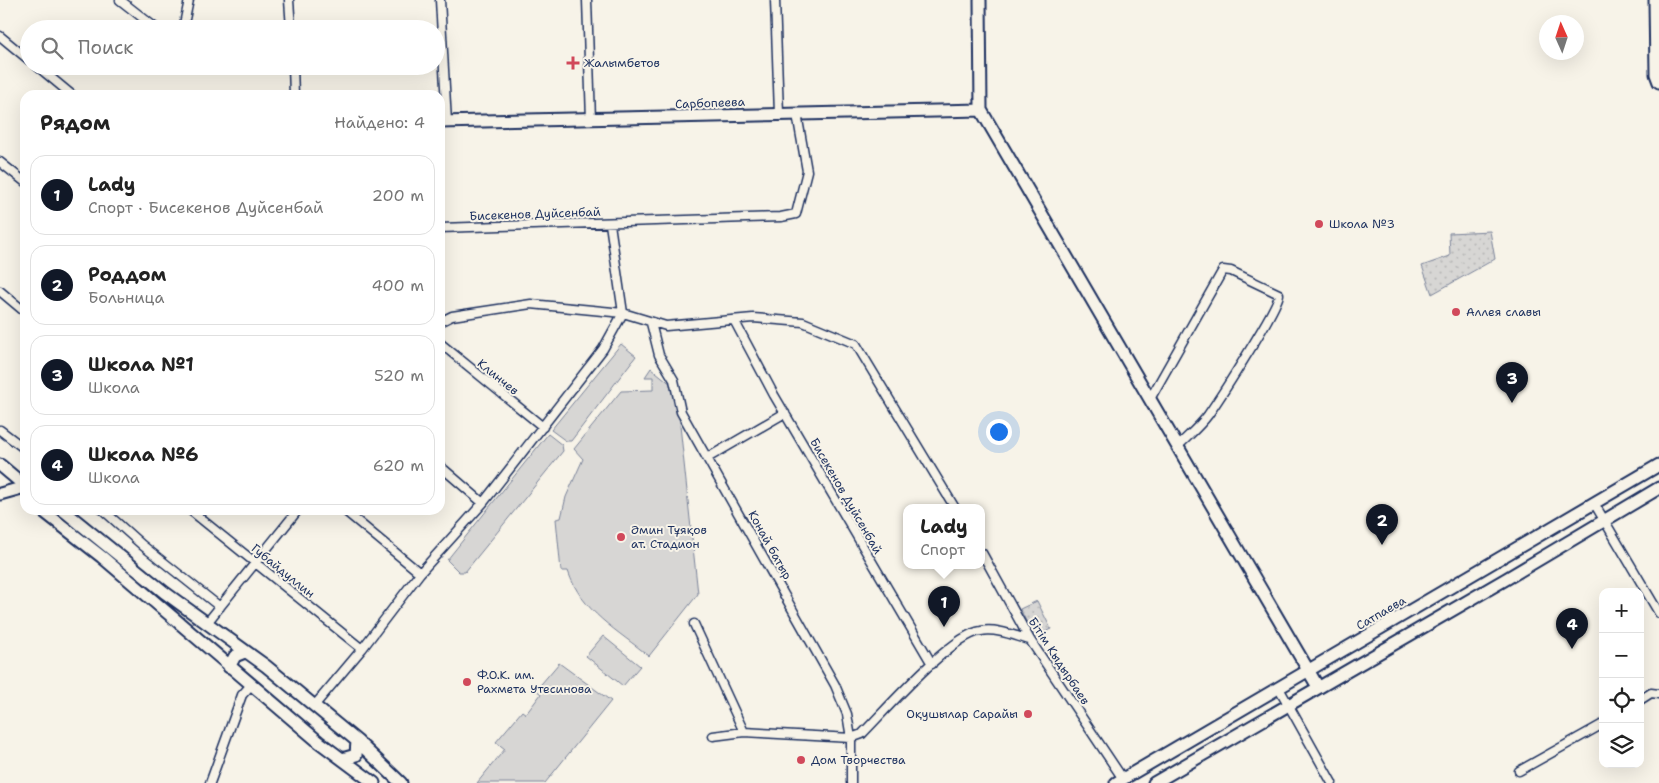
<!DOCTYPE html>
<html lang="ru">
<head>
<meta charset="utf-8">
<style>
	:root { --surface:#fff; --page:#f2f2f2; --text:#222; --muted:#767676; --line:#e0e0e0; --accent:#111827 }
	body { margin:0; font-family:"Shantell Sans",sans-serif; background:var(--page); color:var(--text) }
	.controls { position:absolute; right:15px; bottom:15px; display:grid; overflow:hidden; border-radius:10px; box-shadow:0 5px 20px #0002 }
	.controls button { width:45px; height:45px; display:grid; place-items:center; padding:0; border:0; border-bottom:1px solid var(--line); background:var(--surface); color:var(--text); font:25px sans-serif }
	.compass { position:absolute; left:1539px; top:15px; width:45px; height:45px; border-radius:50%; background:var(--surface); box-shadow:0 5px 20px #0002; rotate:357deg }
	.you { position:absolute; left:998px; top:431px; width:18px; height:18px; margin:-12px; border:4px solid #fff; border-radius:50%; background:#1a73e8; box-shadow:0 0 0 8px #1a73e833 }
	.badge { display:grid; place-items:center; width:32px; height:32px; border-radius:50%; background:var(--accent); color:#fff; font-size:16px; font-weight:700 }
	.pin { position:absolute; translate:-50% -41px; filter:drop-shadow(0 1px 2px #0008) }
	.pin::after { content:''; position:absolute; top:26px; width:18px; height:15px; background:inherit; clip-path:polygon(0 0,100% 0,50% 100%) }
	.popup { position:absolute; left:903px; top:504px; width:82px; height:65px; box-sizing:border-box; display:grid; place-content:center; border-radius:10px; background:var(--surface); filter:drop-shadow(0 1px 4px #0005); font-size:16px; white-space:nowrap; color:var(--muted) }
	.popup b { font-size:19px; color:var(--text) }
	.popup::after { content:''; position:absolute; left:50%; top:100%; margin-left:-10px; border:10px solid transparent; border-top-color:var(--surface) }
	.list { margin:0; padding:0; list-style:none }
	h2 { display:flex; justify-content:space-between; align-items:center; height:65px; margin:0; padding:0 20px; font-size:21px }
	h2 small { font-size:16px; font-weight:400; color:var(--muted) }
	.list li { display:grid; grid-template-columns:32px 1fr auto; gap:15px; align-items:center; box-sizing:border-box; height:80px; margin:0 10px 10px; padding:0 10px; border:1px solid var(--line); border-radius:15px }
	.list b { display:block; font-size:19px; white-space:nowrap }
	.list p { margin:0; font-size:16px; white-space:nowrap; color:var(--muted) }
	.list em { font-size:16px; font-style:normal; color:var(--muted) }
	.icon { flex:none; width:28px; height:28px; fill:none; stroke:currentColor; stroke-width:2; stroke-linecap:round; stroke-linejoin:round }
	.map { position:relative; flex:none; width:1659px; height:783px; overflow:hidden }
	.search { position:absolute; background:var(--surface); box-shadow:0 5px 20px #0002; left:20px; top:20px; width:425px; height:55px; display:flex; align-items:center; gap:12px; box-sizing:border-box; padding:0 18px; border-radius:28px; color:var(--muted); font-size:19px }
	.panel { position:absolute; background:var(--surface); box-shadow:0 5px 20px #0002; left:20px; top:90px; width:425px; height:425px; border-radius:15px }
	.map>svg:first-child { display:block }
	.green { fill:#d7d6d4; stroke:#798299 }
	.park { fill:url(#park-dots); stroke:#798299 }
	.lines { fill:none; stroke-linecap:round; stroke-linejoin:round }
	.street-casing { stroke:#1b2f5e; stroke-width:11 }
	.secondary-casing { stroke:#1b2f5e; stroke-width:15 }
	.street { stroke:#f7f3e8; stroke-width:8 }
	.secondary { stroke:#f7f3e8; stroke-width:11 }
	.poi-dot { fill:#d1495b; stroke:#f7f3e8; stroke-width:2 }
	.labels { text-anchor:middle; dominant-baseline:central; stroke-width:4; stroke-linejoin:round; paint-order:stroke }
	.poi-label { font-size:12px; fill:#1b2f5e; stroke:#f7f3e8; text-anchor:start }
	.street-label { font-size:12px; fill:#1b2f5e; stroke:#f7f3e8 }
</style>
</head>
<body>
<div class="map">
<svg width="1659" height="783" viewBox="0 0 1659 783">
	<defs>
		<pattern id="park-dots" width="8" height="8" patternUnits="userSpaceOnUse" patternTransform="scale(1.25)"><rect width="8" height="8" fill="#d7d6d4"/><path d="M2 2h.1M6 6h.1" fill="none" stroke="#b8b8b8" stroke-width="1.8" stroke-linecap="round"/></pattern>
	</defs>
	<rect width="100%" height="100%" fill="#f7f3e8"/>
	<filter id="ink" filterUnits="userSpaceOnUse"><feTurbulence type="fractalNoise" baseFrequency=".02" numOctaves="2"/><feDisplacementMap in="SourceGraphic" scale="10" xChannelSelector="R" yChannelSelector="G"/><feConvolveMatrix kernelMatrix="1 2 1 2 8 2 1 2 1" color-interpolation-filters="sRGB"/></filter>
	<g filter="url(#ink)">
		<path class="green" d="M621 344 636 356 571 441H566L551 430Z
			M651 368 676 388 698 594 649 656C618 631 581 611 568 571H561L556 519 561 518 566 497 583 459 574 449 621 391 653 390V377H645Z
			M548 434 562 445 563 451 465 572H459L447 560Z
			M603 636 640 666 623 686 586 656Z
			M559 663 611 701 545 783H477L505 749 496 742 522 711 526 714 541 694 536 690Z"/>
		<path class="park" d="M1490 231 1495 259 1432 294 1422 266 1450 256 1449 233Z
			M1037 601 1051 629 1034 637 1020 609Z"/>
		<g class="lines">
			<g class="street-casing">
				<path id="street" d="M120 0 157 29
					M289 0 291 29
					M440 0 447 122
					M587 0 591 120
					M775 0 779 114
					M183 29 189 0
					M0 36 29 60
					M37 66 72 95
					M293 66 294 95
					M0 162 25 182
					M440 228 781 217 796 214 807 171 797 114
					M0 291 25 312
					M734 320 774 395 932 664
					M440 322 452 316 531 304 623 313 666 326 753 318 803 322 856 344 955 508
					M651 323 659 355 674 380 681 412 835 685 847 714 851 738V783
					M440 343 543 427
					M1150 399 1223 270 1231 271 1279 294C1279 307 1219 399 1208 415 1200 426 1188 436 1178 446
					M0 430 25 449
					M709 457 785 413
					M440 466 483 503
					M1594 503 1659 613
					M103 510 142 545 220 607
					M190 510 362 649
					M344 510 420 573
					M982 553 1030 640 1123 779
					M206 624 298 510
					M694 624 744 732
					M1279 688 1332 783
					M1640 700 1651 693 1659 694
					M314 706 362 649 420 573 483 503 603 349 623 313 610 224
					M713 736 744 732 851 738 862 734C885 711 952 634 981 631 997 628 1015 636 1030 640
					M1519 771 1603 724
					M210 783 242 695 251 685"/>
			</g>
			<g class="secondary-casing">
				<path id="secondary" d="M980 0 981 110 1318 687
					M1655 0 1656 74 1659 82
					M440 122 981 110
					M0 465 25 486
					M0 494 25 487
					M42 510 102 557 319 742 374 783
					M63 510 164 592 266 666 357 741 401 783
					M229 667 235 656 245 652
					M342 759 356 755 357 741
					M1116 783 1659 465
					M1154 783 1506 579 1659 488"/>
			</g>
			<use href="#street" class="street"/>
			<use href="#secondary" class="secondary"/>
		</g>
	</g>
	<g class="poi-dot">
		<path d="M570.5 55.5h5v5h5v5h-5v5h-5v-5h-5v-5h5z"/>
		<circle cx="1319" cy="224" r="5"/>
		<circle cx="1456" cy="312" r="5"/>
		<circle cx="621" cy="537" r="5"/>
		<circle cx="467" cy="682" r="5"/>
		<circle cx="1028" cy="714" r="5"/>
		<circle cx="801" cy="760" r="5"/>
	</g>
	<g class="labels">
		<g class="poi-label">
			<text x="584" y="63">Жалымбетов</text>
			<text x="1329" y="224">Школа №3</text>
			<text x="1466" y="312">Аллея славы</text>
			<text x="631" y="530">Әмин Тұяқов<tspan x="631" dy="14">ат. Стадион</tspan></text>
			<text x="477" y="675">Ф.О.К. им.<tspan x="477" dy="14">Рахмета Утесинова</tspan></text>
			<text x="1018" y="714" text-anchor="end">Оқушылар Сарайы</text>
			<text x="811" y="760">Дом Творчества</text>
		</g>
		<g class="street-label">
			<text transform="translate(710 103) rotate(-2)">Сарбопеева</text>
			<text transform="translate(535 214) rotate(-2)">Бисекенов Дуйсенбай</text>
			<text transform="translate(498 377) rotate(39)">Клинчев</text>
			<text transform="translate(846 496) rotate(60)">Бисекенов Дуйсенбай</text>
			<text transform="translate(770 545) rotate(61)">Конай батыр</text>
			<text transform="translate(283 571) rotate(39)">Губайдуллин</text>
			<text transform="translate(1381 613) rotate(-30)">Сатпаева</text>
			<text transform="translate(1059 661) rotate(57)">Бiтiм Кыдырбаев</text>
		</g>
	</g>
</svg>
<div class="controls">
<button>+</button>
<button>−</button>
<button><svg class="icon" aria-label="locate" viewBox="0 0 24 24"><circle cx="12" cy="12" r="6"/><path d="M12 2v4M12 18v4M2 12h4M18 12h4"/></svg></button>
<button><svg class="icon" aria-label="layers" viewBox="0 0 24 24"><path d="M12 4l9 5-9 5-9-5zM3 14l9 5 9-5"/></svg></button>
</div>
<svg class="compass" viewBox="-18 -18 36 36"><path d="M0-13l5 13h-10z" fill="#e53935"/><path d="M0 13l5-13h-10z" fill="#767676"/></svg>
<div class="you"></div>
<div class="pin badge" style="left:944px;top:627px">1</div>
<div class="popup"><b>Lady</b>Спорт</div>
<div class="pin badge" style="left:1382px;top:545px">2</div>
<div class="pin badge" style="left:1512px;top:403px">3</div>
<div class="pin badge" style="left:1572px;top:649px">4</div>
<div class="search"><svg class="icon" aria-label="search" viewBox="0 0 24 24"><circle cx="10" cy="10" r="6"/><path d="M15 15l6 6"/></svg>Поиск</div>
<section class="panel">
<h2>Рядом<small>Найдено: 4</small></h2>
<ul class="list">
<li><span class="badge">1</span><div><b>Lady</b><p>Спорт · Бисекенов Дуйсенбай</p></div><em>200 m</em></li>
<li><span class="badge">2</span><div><b>Роддом</b><p>Больница</p></div><em>400 m</em></li>
<li><span class="badge">3</span><div><b>Школа №1</b><p>Школа</p></div><em>520 m</em></li>
<li><span class="badge">4</span><div><b>Школа №6</b><p>Школа</p></div><em>620 m</em></li>
</ul>
</section>
</div>
</body>
</html>
